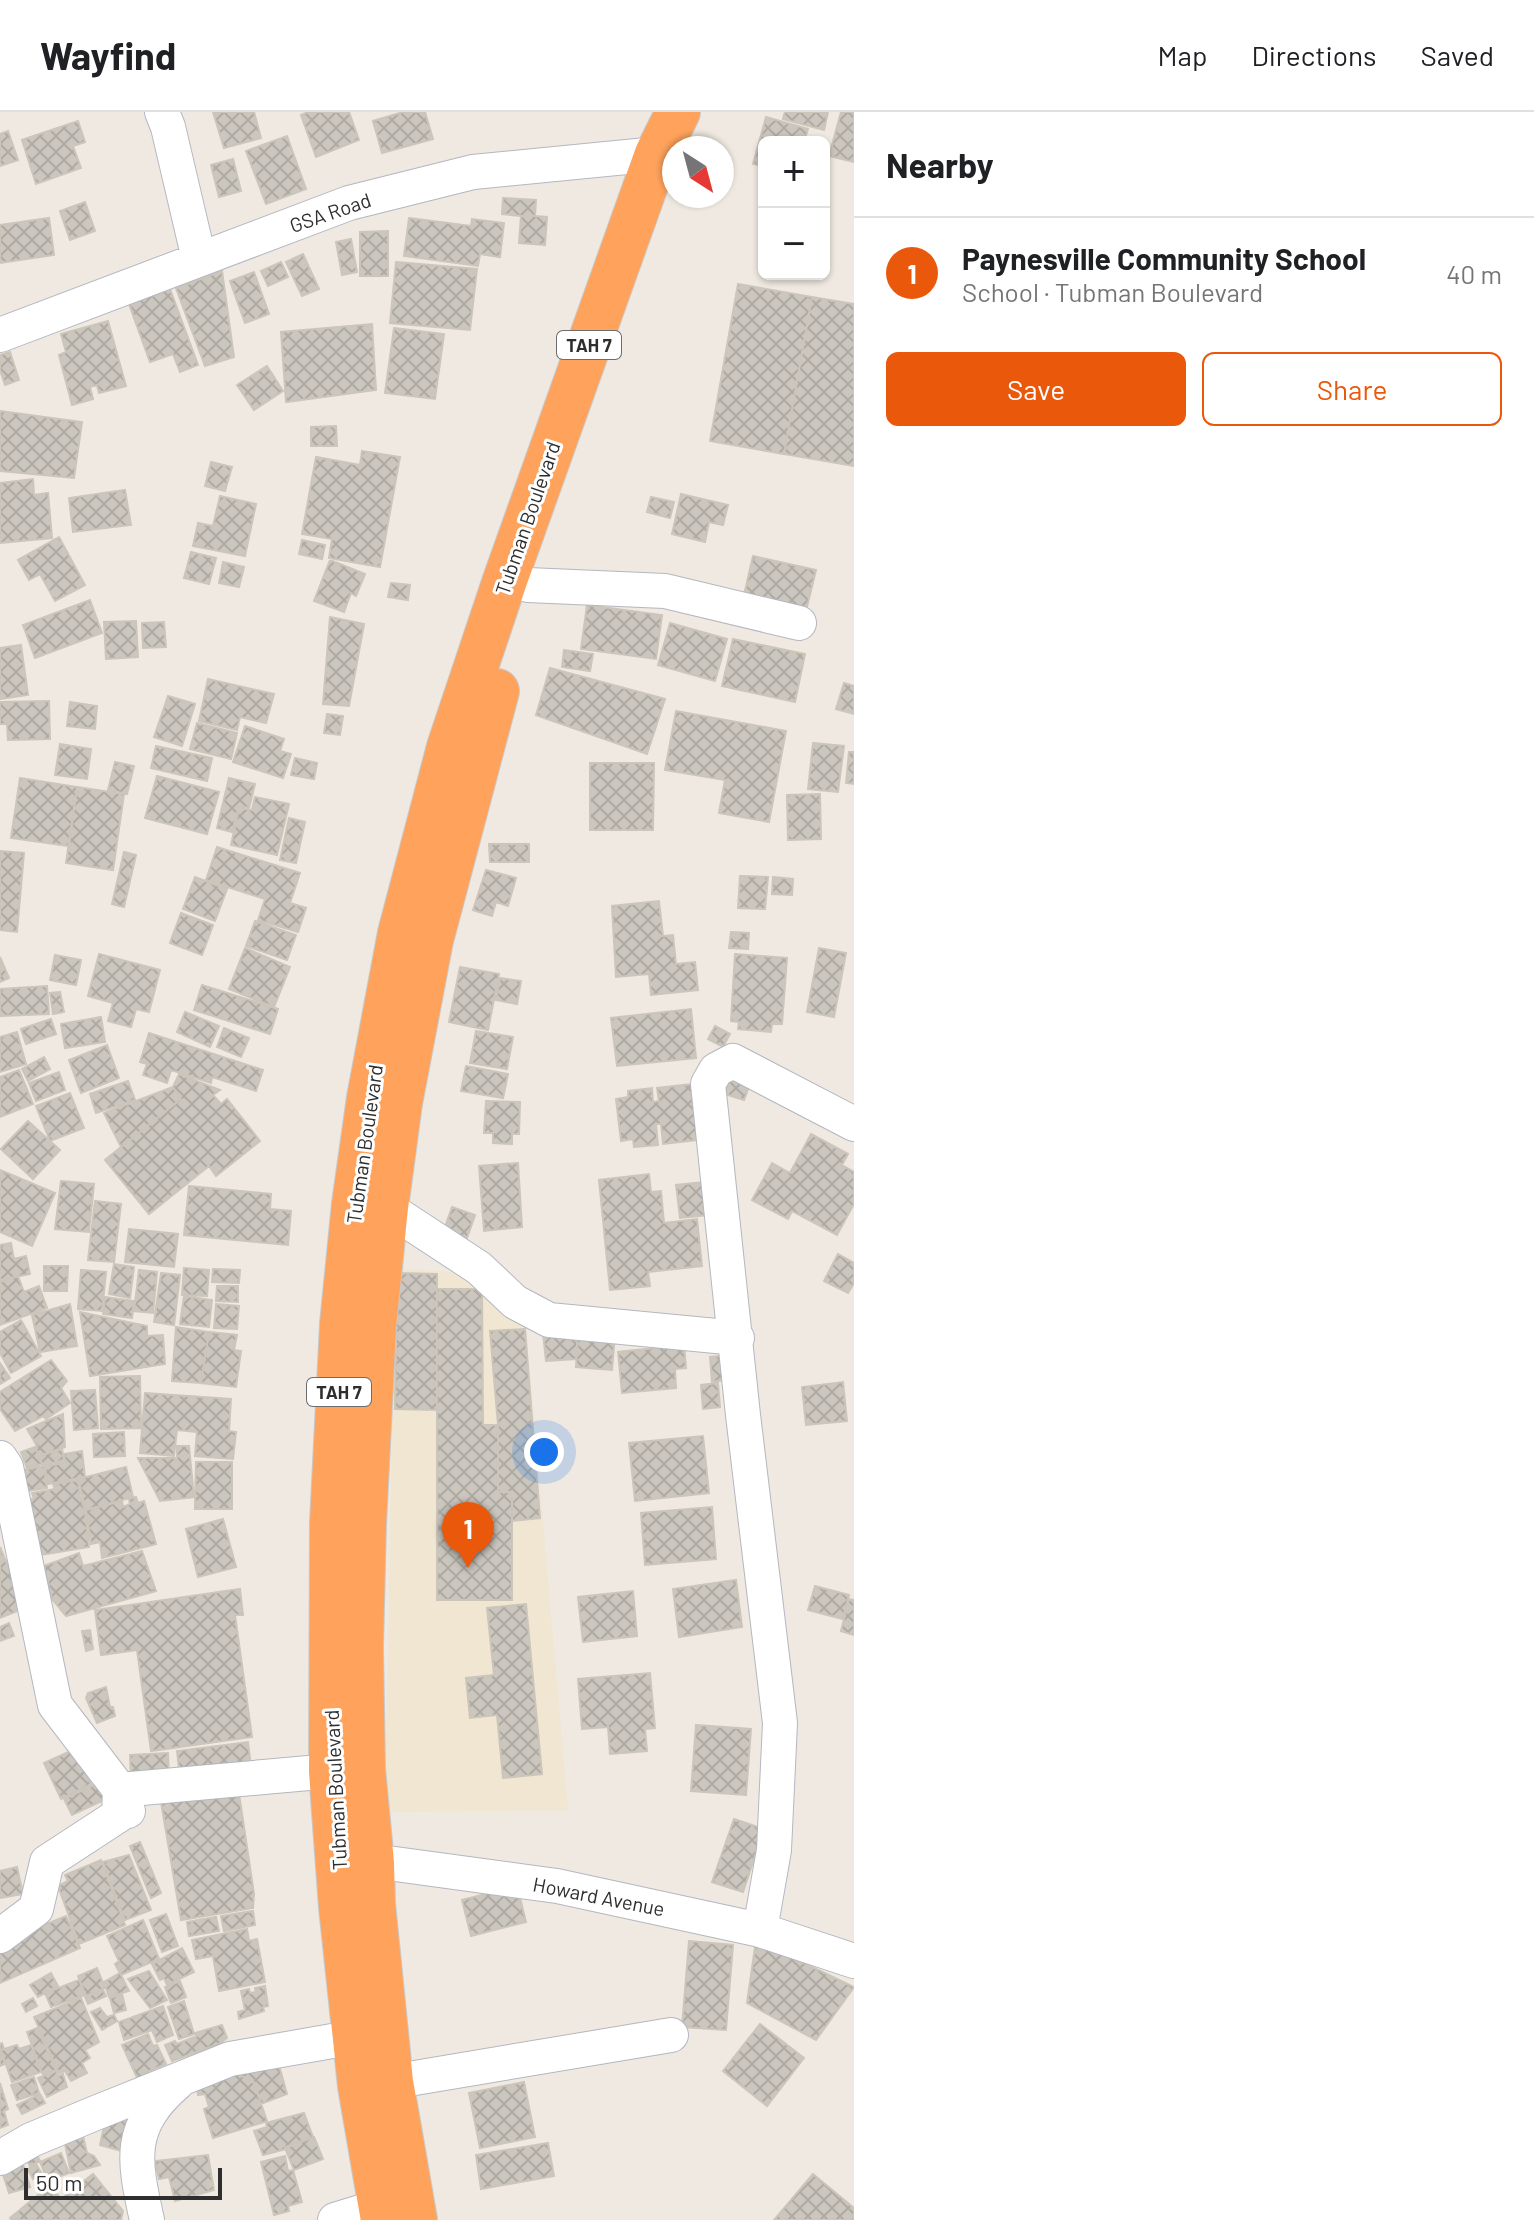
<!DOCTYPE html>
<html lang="en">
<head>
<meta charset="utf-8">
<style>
	:root { --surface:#fff; --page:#f2f2f2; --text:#202124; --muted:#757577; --line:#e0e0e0; --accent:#ea580c }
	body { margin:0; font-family:Barlow,sans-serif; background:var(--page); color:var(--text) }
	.controls { position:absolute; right:24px; top:24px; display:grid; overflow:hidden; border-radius:12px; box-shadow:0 2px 6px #0004 }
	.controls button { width:72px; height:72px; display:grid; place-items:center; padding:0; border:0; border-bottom:2px solid var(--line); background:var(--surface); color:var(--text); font:40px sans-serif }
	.compass { position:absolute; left:662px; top:24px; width:72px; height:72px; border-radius:50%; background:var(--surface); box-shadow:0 2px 6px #0004; rotate:144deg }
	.scale { position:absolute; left:24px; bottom:20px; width:198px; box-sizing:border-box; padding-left:8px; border:4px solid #2e2e2e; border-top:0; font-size:22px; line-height:28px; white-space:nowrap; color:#2e2e2e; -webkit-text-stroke:6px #fff; paint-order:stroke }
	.you { position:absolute; left:544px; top:1340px; width:28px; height:28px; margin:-20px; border:6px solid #fff; border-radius:50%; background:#1a73e8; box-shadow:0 0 0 12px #1a73e833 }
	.badge { display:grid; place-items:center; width:52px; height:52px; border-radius:50%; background:var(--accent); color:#fff; font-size:26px; font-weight:700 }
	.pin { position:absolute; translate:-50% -66px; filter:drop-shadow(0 2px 4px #0008) }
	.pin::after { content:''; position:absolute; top:42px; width:28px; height:24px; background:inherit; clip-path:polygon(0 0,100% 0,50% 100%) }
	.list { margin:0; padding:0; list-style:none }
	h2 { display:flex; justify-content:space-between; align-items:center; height:104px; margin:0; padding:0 32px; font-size:34px }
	h2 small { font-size:26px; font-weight:400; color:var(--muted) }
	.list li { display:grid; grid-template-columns:52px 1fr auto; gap:24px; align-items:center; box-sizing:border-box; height:112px; padding:0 32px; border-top:2px solid var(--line) }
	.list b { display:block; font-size:30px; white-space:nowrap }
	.list p { margin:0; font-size:26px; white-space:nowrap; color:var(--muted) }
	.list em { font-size:26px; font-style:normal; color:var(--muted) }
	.actions { display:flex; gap:16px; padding:24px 32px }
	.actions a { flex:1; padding:18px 0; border:2px solid var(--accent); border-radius:12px; text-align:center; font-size:28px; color:var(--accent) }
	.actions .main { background:var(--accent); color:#fff }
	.map { position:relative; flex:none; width:854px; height:2108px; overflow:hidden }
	header { display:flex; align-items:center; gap:48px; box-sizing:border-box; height:112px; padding:0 40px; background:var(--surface); border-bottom:2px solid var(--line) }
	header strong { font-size:38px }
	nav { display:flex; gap:44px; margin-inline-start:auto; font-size:28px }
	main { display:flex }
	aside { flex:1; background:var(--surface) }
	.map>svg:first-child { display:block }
	.education { fill:#f0e6d1 }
	.building { fill:url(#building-cross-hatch); stroke:#cbc5ba; stroke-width:2 }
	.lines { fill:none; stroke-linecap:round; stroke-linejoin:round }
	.minor-casing { stroke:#b4b7c1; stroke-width:36 }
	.highway-casing { stroke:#c9c9c9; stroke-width:46 }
	.minor { stroke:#fff; stroke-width:34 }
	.highway { stroke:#ffa35c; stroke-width:44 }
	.labels { text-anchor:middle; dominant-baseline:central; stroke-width:6; stroke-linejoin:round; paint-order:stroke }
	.shield { fill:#fff; stroke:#6d6d6d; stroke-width:2 }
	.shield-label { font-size:18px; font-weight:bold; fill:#2e2e2e }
	.street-label { font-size:20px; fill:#2e2e2e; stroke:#fff }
</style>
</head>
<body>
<header>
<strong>Wayfind</strong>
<nav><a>Map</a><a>Directions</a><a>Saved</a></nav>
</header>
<main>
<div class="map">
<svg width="854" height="2108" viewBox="0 0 854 2108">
	<defs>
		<pattern id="building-cross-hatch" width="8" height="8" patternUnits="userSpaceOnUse" patternTransform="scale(2)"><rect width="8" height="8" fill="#cbc7bf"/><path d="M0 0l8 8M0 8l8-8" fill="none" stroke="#afaba4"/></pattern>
	</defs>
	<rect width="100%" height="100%" fill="#efe9e1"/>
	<path class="education" d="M395 1156 465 1161 526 1215 568 1698 385 1700Z"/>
	<path class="building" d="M213 0H254L261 26 224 36Z
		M308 0H349L359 28 316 45 301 3Z
		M403 0H425L433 27 382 41 373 9Z
		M785 0H828L824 18 783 7Z
		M841 0H854V50L829 44Z
		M766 5 808 17 804 30H764V54L753 52Z
		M78 9 85 30 73 34 81 56 36 72 22 28Z
		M8 19 18 48 0 54V22Z
		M287 24 306 77 266 92 246 39Z
		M233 47 241 79 219 85 211 53Z
		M503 86 536 88 535 104 547 105 545 133 519 131 521 104 502 102Z
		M85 90 95 119 70 128 60 99Z
		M49 106 54 143 0 151V113Z
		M409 106 471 114 472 107 504 111 500 145 480 142 478 154 404 144Z
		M388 119V164H360V120Z
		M351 127 357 160 342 163 336 130Z
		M303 142 319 177 302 184 286 150Z
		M281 150 288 165 268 174 261 159Z
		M396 150 477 157 470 218 390 211Z
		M222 159 234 245 205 254 176 176Z
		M254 160 269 202 245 211 230 169Z
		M738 172 812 185 784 342 710 329Z
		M170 177 198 253 180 260 173 242 150 250 129 192Z
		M812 185 854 192V354L784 342Z
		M108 209 126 274 99 281 97 273 90 275 93 287 72 293 59 243 66 240 61 222Z
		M372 212 376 278 286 290 281 220Z
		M394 216 444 222 435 287 385 281Z
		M10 240 19 268 5 273 0 258V243Z
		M267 254 283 279 254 298 237 273Z
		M0 299 82 310 74 366 0 359Z
		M336 314 337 334H311V315Z
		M362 339 400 345 380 455 329 446 332 427 302 422 316 345 360 353Z
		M211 350 232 355 225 379 205 374Z
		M33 367 34 383 48 381 52 426 0 431V371Z
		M125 378 131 413 73 420 69 386Z
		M681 382 728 393 723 413 709 410 705 430 672 422Z
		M220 384 256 392 245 444 193 434 198 411 213 414Z
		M651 385 674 390 670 406 647 400Z
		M59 425 85 473 55 489 40 462 29 468 18 448Z
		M302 428 325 433 322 447 299 442Z
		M191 440 216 446 209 472 184 466Z
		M753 444 816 458 804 507 742 492Z
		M330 448 365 462 356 484 351 481 344 500 314 489Z
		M223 450 244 455 239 475 219 471Z
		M391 471 410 473 408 488 388 485Z
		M90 488 102 521 35 546 23 513Z
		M587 493 662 503 656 547 581 537Z
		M330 505 364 512 349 594 323 592Z
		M136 509 138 545 106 547 104 510Z
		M164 510 166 535 143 536 142 511Z
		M670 511 727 527 715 569 658 553Z
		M733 527 805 542 795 590 722 574Z
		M21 533 28 583 0 587V536Z
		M564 538 593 542 590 559 562 555Z
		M550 556 665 587 647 642 536 603Z
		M208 567 274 582 266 611 240 605 237 618 199 609Z
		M844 571 854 574V602L836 597Z
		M168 584 195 592 182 634 154 625Z
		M49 589 50 627 8 628 7 612H0V590Z
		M70 590 97 594 95 617 67 614Z
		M676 599 786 619 769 710 719 701 725 668 665 658Z
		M327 602 343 604 340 623 324 621Z
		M197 611 237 621 231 647 190 637Z
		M245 614 284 627 280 639 291 642 283 666 233 650Z
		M813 631 844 634 838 680 808 677Z
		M60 632 91 637 87 667 55 663Z
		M156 634 212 646 207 669 151 656Z
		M849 640H854V672L846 671Z
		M295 646 317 651 314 667 291 663Z
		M115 650 134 654 127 682 108 678Z
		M590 651H654L653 718H590Z
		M157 664 219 680 207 722 145 706Z
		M20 666 77 675 69 734 11 726Z
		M229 666 255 672 249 696 239 694 232 720 217 716Z
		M77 675 124 682 113 758 66 751Z
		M820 682 821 727 788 728 787 683Z
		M255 685 289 692 277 743 231 733 239 696 252 698Z
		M289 706 305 710 296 751 280 748Z
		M489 732H529V750H490Z
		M217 735 300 761 290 791 306 796 298 820 258 808 265 787 206 768Z
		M0 739 24 741 17 820 0 818Z
		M124 740 136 743 124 795 112 792Z
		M486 758 516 766 508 794 496 790 492 804 473 798Z
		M740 764 768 765 765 797 738 796Z
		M195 765 227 777 215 809 183 797Z
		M773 765 793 767 792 783 772 782Z
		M659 789 663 824 673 823 676 852 695 850 698 878 651 883 649 862 616 865 612 794Z
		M181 801 213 813 202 843 170 831Z
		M255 809 296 823 287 848 246 834Z
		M731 820 749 821 748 837 729 836Z
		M245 836 290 855 274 895 229 877Z
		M819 836 846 841 834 905 807 900Z
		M99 842 160 858 149 900 136 897 131 915 108 909 113 891 88 884Z
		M735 842 787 846 782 912H772L771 920 738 917 739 910 731 909Z
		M55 843 81 848 76 873 50 868Z
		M0 845 9 866 0 870Z
		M460 855 499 862 488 918 449 910Z
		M500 866 521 869 517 892 496 888Z
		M202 873 278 897 270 922 194 898Z
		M47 874 49 902 0 904V877Z
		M60 880 64 900 53 902 50 881Z
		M691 897 696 946 617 954 611 906Z
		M185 900 219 914 210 935 177 920Z
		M101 905 105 930 65 936 61 912Z
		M51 907 56 922 26 932 21 917Z
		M715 914 730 922 723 935 708 927Z
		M224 916 249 926 241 945 217 935Z
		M476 919 513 925 507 957 470 951Z
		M17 920 26 952 0 960V925Z
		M149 921 263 958 256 979 212 965 211 971 171 958 167 971 143 963 147 952 140 950Z
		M107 933 119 966 81 981 69 948Z
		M44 945 50 957 28 969 22 957Z
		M466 954 508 962 503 986 461 979Z
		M19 958 33 992 0 1005V965Z
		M59 960 65 978 36 989 29 971Z
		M179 962 220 978 213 983 221 992 227 987 260 1029 216 1064 209 1054 149 1102 105 1048 181 987 173 975Z
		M730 966 750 972 744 988 725 982Z
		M128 969 135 988 96 1001 90 982Z
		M701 971 706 1027 663 1032 661 1012H656L658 1033 634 1035 633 1027 621 1029 616 987 628 985V979L652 976 653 990 659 989 657 976Z
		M173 975 181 987 121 1035 104 1001Z
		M70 981 84 1016 50 1029 36 994Z
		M486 989 520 990 519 1022H512V1032L493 1031V1021H484Z
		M28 1009 60 1038 33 1067 1 1037Z
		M811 1022 848 1042 842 1053 854 1060V1092L837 1123 792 1099 788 1107 752 1088 772 1051 790 1061Z
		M518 1051 522 1115 484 1119 479 1054Z
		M0 1058 55 1081 32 1134 0 1120Z
		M649 1062 651 1080 661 1079 664 1111 697 1107 702 1154 648 1160 650 1174 610 1178 599 1068Z
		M61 1069 94 1072 89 1120 55 1117Z
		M704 1070 708 1103 680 1106 676 1073Z
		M189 1074 271 1082 270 1097 291 1099 288 1133 184 1123Z
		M95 1089 121 1092 114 1150 88 1148Z
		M452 1095 475 1103 467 1126 444 1118Z
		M129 1117 178 1122 174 1155 125 1150Z
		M11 1131 14 1147 26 1144 30 1162 0 1168V1133Z
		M838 1142 854 1151V1171L848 1181 824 1169Z
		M114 1152 134 1155 130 1186 109 1182Z
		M44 1154H68L67 1179H44Z
		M184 1156 209 1158 207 1184 182 1183Z
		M213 1157 240 1158 239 1171 212 1170Z
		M81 1158 106 1160 102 1199 78 1197Z
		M139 1158 157 1160 153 1201 134 1199Z
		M161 1161 180 1163 174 1213 154 1210Z
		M397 1161 437 1162V1298L395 1297Z
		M18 1164 24 1180 39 1174 47 1196 0 1213V1170Z
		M217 1174H238V1190L216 1189Z
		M437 1177H482L483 1313H498V1380H512V1488H437Z
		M184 1184 212 1188 209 1215 180 1212Z
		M105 1185 134 1189 132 1206 103 1202Z
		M70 1192 77 1234 40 1240 32 1203Z
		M216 1192 239 1194 237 1217 214 1216Z
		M80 1200 147 1214V1224L163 1223 165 1252 90 1264Z
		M21 1208 41 1244 11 1261 0 1241V1220Z
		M176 1215 209 1220 201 1271 172 1269Z
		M525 1217 540 1406 512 1409V1380H498V1313L490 1219Z
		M209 1220 237 1223 234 1238 241 1239 236 1275 201 1271Z
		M578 1220 576 1247 546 1249 543 1221Z
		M578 1220 615 1222 612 1258 576 1255Z
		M684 1233 686 1256 675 1257 676 1276 622 1281 618 1240Z
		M729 1243 731 1267 712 1270 710 1245Z
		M51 1248 67 1269 61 1276 70 1291 46 1307 43 1304 15 1319 0 1297V1280Z
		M0 1251 10 1266 0 1272Z
		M140 1264 141 1316 101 1317 100 1265Z
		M843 1270 847 1309 806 1313 802 1275Z
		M718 1271 720 1295 703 1297 701 1273Z
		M95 1278 98 1316 74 1318 71 1279Z
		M145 1281 231 1287 229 1319 236 1320 233 1347 195 1344 197 1320 177 1318 174 1344 140 1341Z
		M63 1302 65 1335 39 1344 35 1335 37 1334 27 1317Z
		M124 1320 125 1344 94 1345 93 1322Z
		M703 1324 709 1381 635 1389 629 1331Z
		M177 1334H189L194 1385 160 1389 138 1346H177Z
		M35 1335 42 1352 27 1356 21 1340Z
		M62 1337 64 1348 43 1354 39 1344Z
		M82 1339 85 1365 48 1372 45 1355 65 1350 64 1342Z
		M196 1350H232V1397H195Z
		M44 1354 47 1376 26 1379 22 1358Z
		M126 1355 133 1385 86 1398 78 1367Z
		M78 1368 80 1384 85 1398 89 1435 34 1444 27 1405 33 1403V1399L28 1400 24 1388 34 1387 32 1381 55 1377 53 1372Z
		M136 1385 138 1391 144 1389 156 1432 102 1446 100 1430 91 1432 86 1398 122 1389 123 1395 130 1392 129 1387Z
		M712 1395 716 1447 645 1453 641 1401Z
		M223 1407 236 1455 198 1465 186 1417Z
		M0 1435 25 1496 0 1506Z
		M142 1439 156 1479 66 1504 52 1487 44 1454 79 1441 83 1454Z
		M736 1468 742 1515 679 1525 673 1477Z
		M815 1474 849 1483 843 1507 808 1498Z
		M240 1477 243 1503H235L252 1625 151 1639 137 1538 101 1543 95 1498Z
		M633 1479 637 1524 583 1530 578 1485Z
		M849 1487 854 1488V1523L841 1519Z
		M526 1492 542 1662 503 1666 497 1603 470 1606 466 1566 494 1563 487 1496Z
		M9 1511 14 1524 0 1529V1515Z
		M90 1518 93 1537 86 1539 82 1519Z
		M650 1561 655 1616 645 1617 647 1639 610 1642 608 1615 582 1617 578 1567Z
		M106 1575 110 1595H113L115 1604 97 1611 86 1586 88 1581Z
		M696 1613 751 1617 746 1683 691 1679Z
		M248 1630 251 1655 180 1666 177 1639Z
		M75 1637 91 1672 61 1687 44 1651Z
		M168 1641 169 1667 131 1669 130 1643Z
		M98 1671 106 1687 72 1703 64 1687Z
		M238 1675 254 1782 253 1796 181 1808 161 1690Z
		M734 1707 764 1717 743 1780 712 1770Z
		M140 1730 161 1781 151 1786 130 1734Z
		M129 1743 151 1798 125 1808 103 1750Z
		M101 1748 125 1813 79 1832 58 1774 68 1769 65 1763Z
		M17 1755 23 1782 0 1786V1759Z
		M517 1774 526 1810 471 1824 462 1788Z
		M253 1799 255 1813 224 1819 221 1804Z
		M166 1802 178 1834 162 1840 150 1808Z
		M66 1804 80 1836 0 1871V1831Z
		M216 1805 219 1819 189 1824 187 1810Z
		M143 1808 159 1847 121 1863 115 1852 119 1849 107 1824Z
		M247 1817 249 1829 257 1827 265 1870 219 1879 213 1844 196 1847 192 1828Z
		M756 1828 854 1875 816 1928 747 1891Z
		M689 1829 733 1833 726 1918 682 1915Z
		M182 1836 194 1860 167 1873 164 1866 160 1868 152 1852Z
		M97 1856 105 1876 86 1884 78 1864Z
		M149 1859 167 1888 150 1896 128 1867Z
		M51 1861 58 1874 38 1885 30 1873Z
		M120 1861 129 1879 109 1885 104 1870Z
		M79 1868 85 1883 51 1895 45 1881Z
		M180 1869 186 1885 171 1891 165 1875Z
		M265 1874 268 1894 263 1895 264 1899 239 1907 238 1900 245 1898 241 1879 249 1877 250 1881 256 1880 255 1876Z
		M103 1878 106 1884 88 1892 85 1885Z
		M122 1882 126 1898 114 1901 110 1886Z
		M33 1886 37 1894 26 1900 22 1892Z
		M81 1886 99 1930 85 1938 90 1946 82 1951 87 1961 71 1969 65 1959 59 1961 34 1905Z
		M184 1889 194 1922 179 1927 168 1895Z
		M163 1894 173 1923 157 1930 152 1918 124 1928 119 1910Z
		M100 1896 107 1905 114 1903 117 1909 102 1918 91 1900Z
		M760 1912 804 1946 767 1994 723 1959Z
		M222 1913 227 1926 219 1932 172 1949 165 1933 175 1929 177 1932 197 1924 195 1921Z
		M37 1916 56 1958 43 1963 27 1920Z
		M148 1922 153 1934 157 1933 166 1952 149 1959 151 1964 139 1970 122 1933Z
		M2 1931 4 1937 1 1938 5 1952 0 1954V1932Z
		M17 1933 19 1937 31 1933 41 1960 12 1970 1 1938Z
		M276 1943 287 1982 261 1992 255 1971 238 1962Z
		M56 1959 58 1964 63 1962 67 1975 47 1985 38 1966Z
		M238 1962 254 1971 267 2009 213 2026 204 1997 209 1995 205 1982 198 1983 197 1975Z
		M34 1965 39 1981 17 1988 11 1973Z
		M524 1970 535 2025 480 2036 469 1981Z
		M0 1971 8 1997 4 1999 8 2013 0 2016Z
		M40 1982 45 1991 22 2002 17 1993Z
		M304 2001 313 2025 285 2035 286 2037 263 2043 254 2019 267 2015 266 2011Z
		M106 2005 136 2010 129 2041 100 2033Z
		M83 2024 87 2041 94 2044 100 2053 71 2061 64 2027Z
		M314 2025 323 2047 294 2058 285 2036Z
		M548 2031 554 2064 481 2077 476 2043Z
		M33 2035 40 2049 30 2054 23 2041Z
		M61 2041 69 2061 51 2068 49 2063 46 2064 40 2050Z
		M208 2043 214 2078 175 2089 169 2065 159 2067 155 2049Z
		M285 2044 288 2059 293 2058 302 2090 288 2094 289 2099 274 2103 261 2050Z
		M22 2049 30 2075 9 2081 1 2056Z
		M36 2052 42 2062 33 2067 28 2057Z
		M93 2062 123 2099 121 2108H12L10 2106 50 2073 61 2087Z
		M813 2062 854 2096V2108H774Z"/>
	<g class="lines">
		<g class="minor-casing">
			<path id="minor" d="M162 0 168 15 199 147
				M0 223 349 91 473 60 657 42 674 48
				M528 473 665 479 799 511
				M386 1095 479 1156 515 1190 549 1208 737 1226
				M0 1346 6 1355 55 1593 120 1678 128 1699
				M351 1746 557 1774 760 1818 854 1849
				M760 1818 774 1738 780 1611 743 1303 708 972 716 958 733 949 854 1012
				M0 1824 36 1797 47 1750 119 1703 120 1678 331 1659
				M391 1970 671 1923
				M0 2046 31 2028 93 2002 230 1947 355 1925
				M147 2108C134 2049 126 2015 177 1971
				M335 2108 380 2094"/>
		</g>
		<g class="highway-casing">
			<path id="highway" d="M383 2108 360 1974 341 1795 331 1659 332 1411 342 1212 354 1092 369 986 400 821 449 635 505 468 657 42 678 0
				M415 2108 391 1970 373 1792 372 1751 363 1657 361 1535 364 1412 374 1214 386 1095 400 991 431 828 497 579"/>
		</g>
		<use href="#minor" class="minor"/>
		<use href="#highway" class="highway"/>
	</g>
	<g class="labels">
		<g class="shield">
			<rect x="557" y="219" width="64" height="28" rx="6"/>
			<rect x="307" y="1266" width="64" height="28" rx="6"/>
		</g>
		<g class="shield-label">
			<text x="589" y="233">TAH 7</text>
			<text x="339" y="1280">TAH 7</text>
		</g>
		<g class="street-label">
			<text transform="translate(330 100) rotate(-19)">GSA Road</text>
			<text transform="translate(527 406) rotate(-71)">Tubman Boulevard</text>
			<text transform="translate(364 1032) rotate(-82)">Tubman Boulevard</text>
			<text transform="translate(335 1678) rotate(-93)">Tubman Boulevard</text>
			<text transform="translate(599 1784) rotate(11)">Howard Avenue</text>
		</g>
	</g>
</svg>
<div class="controls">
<button>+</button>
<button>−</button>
</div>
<svg class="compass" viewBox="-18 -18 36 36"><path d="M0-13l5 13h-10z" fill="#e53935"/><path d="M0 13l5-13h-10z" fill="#757577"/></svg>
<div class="scale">50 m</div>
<div class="you"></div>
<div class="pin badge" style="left:468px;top:1456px">1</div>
</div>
<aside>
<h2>Nearby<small></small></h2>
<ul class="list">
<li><span class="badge">1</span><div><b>Paynesville Community School</b><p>School · Tubman Boulevard</p></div><em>40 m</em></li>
</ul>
<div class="actions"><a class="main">Save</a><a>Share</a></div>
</aside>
</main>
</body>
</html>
